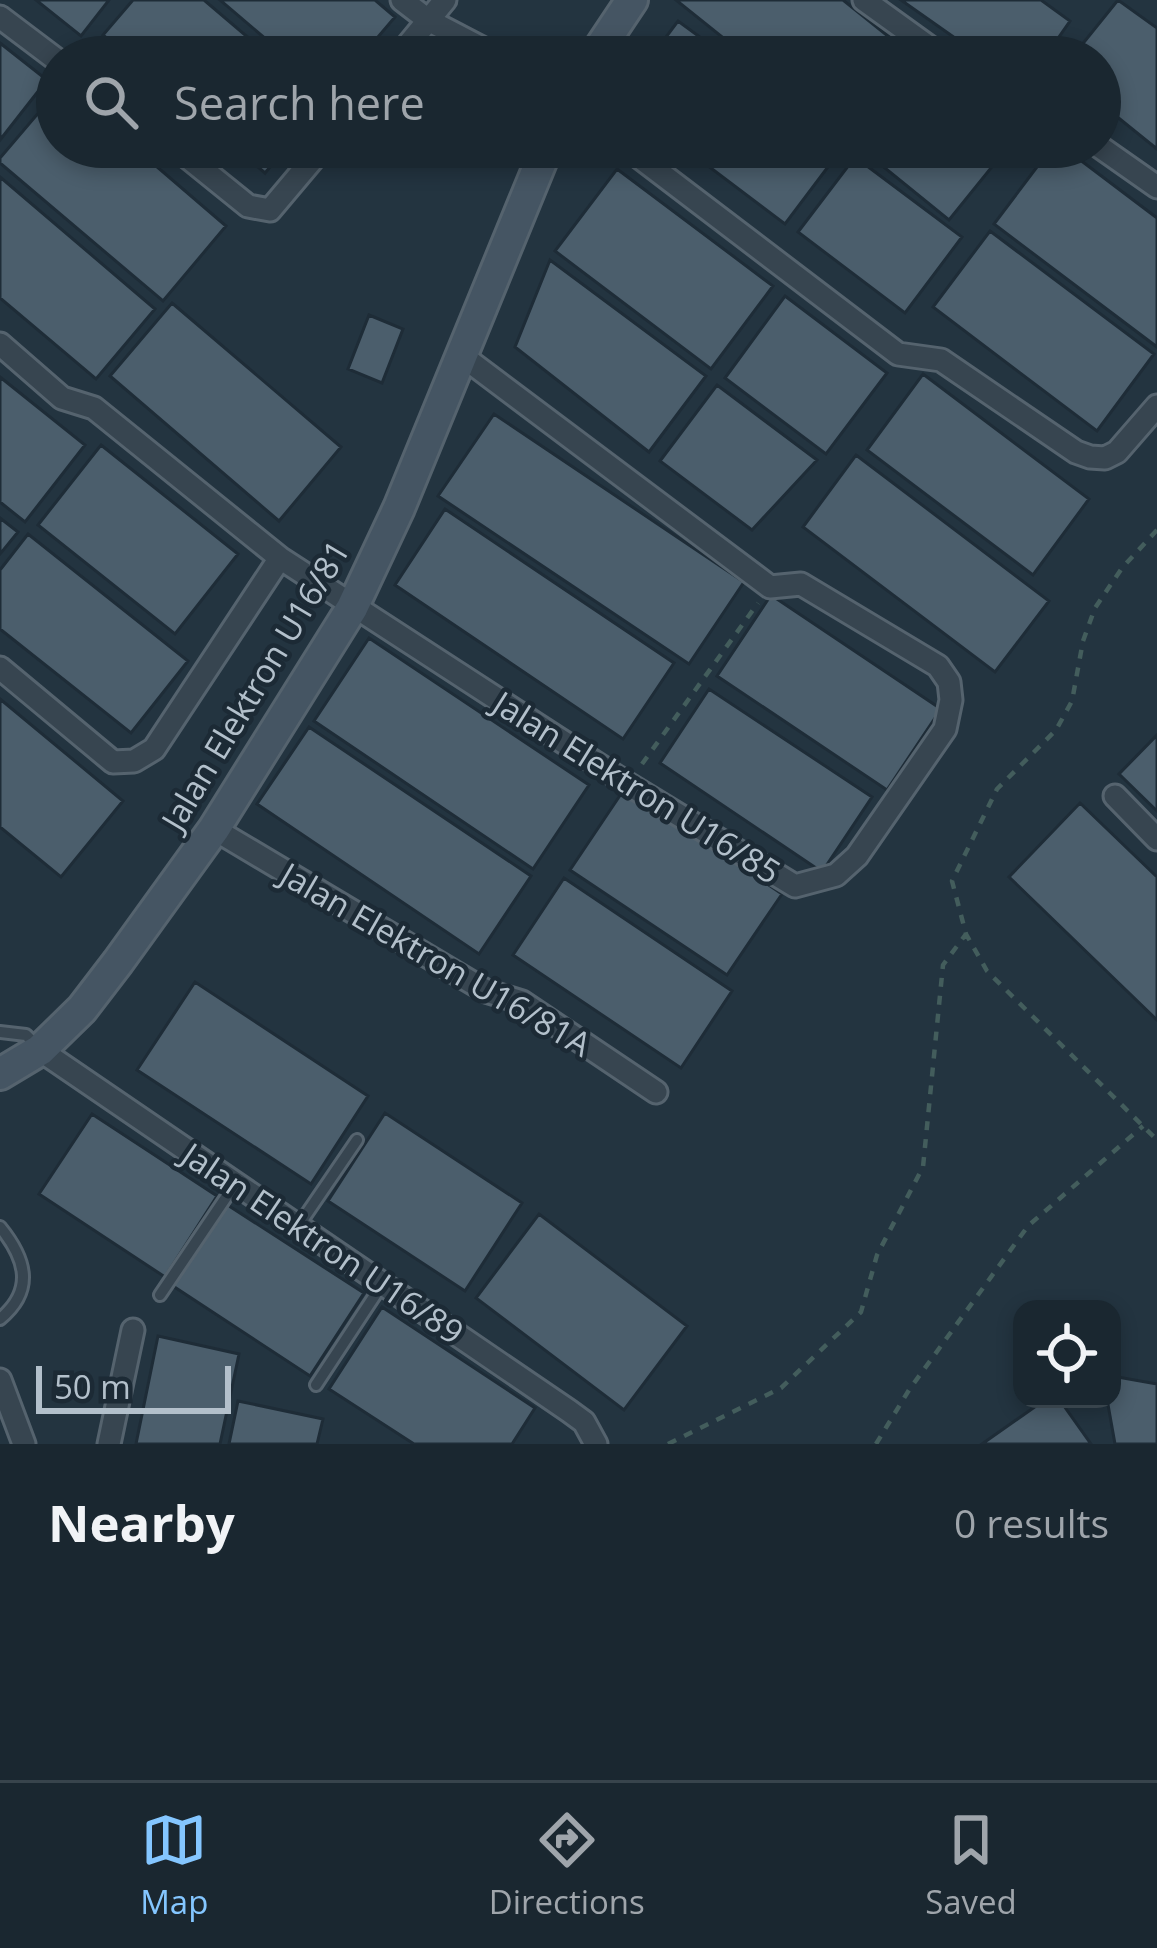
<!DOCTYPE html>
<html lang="en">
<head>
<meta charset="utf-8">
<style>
	:root { --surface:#1a2730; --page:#27333c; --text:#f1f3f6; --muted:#9fa5ab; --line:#38444c; --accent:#84c6ff }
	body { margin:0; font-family:"Open Sans",sans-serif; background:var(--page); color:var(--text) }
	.controls { position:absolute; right:36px; bottom:36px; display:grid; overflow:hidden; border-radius:24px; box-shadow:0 6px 18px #0003 }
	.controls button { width:108px; height:108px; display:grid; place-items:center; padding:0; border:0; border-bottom:3px solid var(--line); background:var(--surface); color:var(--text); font:60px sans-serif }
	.scale { position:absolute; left:36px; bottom:30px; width:195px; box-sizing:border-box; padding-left:12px; border:6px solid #b3c0cb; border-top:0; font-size:33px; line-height:42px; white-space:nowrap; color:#b3c0cb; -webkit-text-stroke:9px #1c2a35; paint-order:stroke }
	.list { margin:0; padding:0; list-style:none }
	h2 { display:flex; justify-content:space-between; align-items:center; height:156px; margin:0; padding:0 48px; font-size:51px }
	h2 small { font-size:39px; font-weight:400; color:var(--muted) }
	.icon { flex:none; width:66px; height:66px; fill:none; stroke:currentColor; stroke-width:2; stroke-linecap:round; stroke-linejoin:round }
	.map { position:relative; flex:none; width:1157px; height:1444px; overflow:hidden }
	.search { position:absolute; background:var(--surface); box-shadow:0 6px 18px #0003; left:36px; right:36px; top:36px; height:132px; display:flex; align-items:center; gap:30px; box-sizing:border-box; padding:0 42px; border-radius:66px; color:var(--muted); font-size:45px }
	.sheet { height:336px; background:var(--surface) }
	nav { display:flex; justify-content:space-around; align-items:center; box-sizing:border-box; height:168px; border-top:3px solid var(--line); background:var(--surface); font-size:33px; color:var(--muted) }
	nav a { display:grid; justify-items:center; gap:6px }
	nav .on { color:var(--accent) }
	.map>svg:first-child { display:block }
	.building { fill:#4b5e6c; stroke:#1e2c37; stroke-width:3 }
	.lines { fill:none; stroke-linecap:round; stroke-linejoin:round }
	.lane-casing { stroke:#55636e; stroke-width:16 }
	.street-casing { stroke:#55636e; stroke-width:27 }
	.secondary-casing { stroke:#55636e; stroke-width:36 }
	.path { stroke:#435d5c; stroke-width:4.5; stroke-dasharray:9 9; stroke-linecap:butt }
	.lane { stroke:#374550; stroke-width:10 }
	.street { stroke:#374550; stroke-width:21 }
	.secondary { stroke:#455563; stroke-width:30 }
	.labels { text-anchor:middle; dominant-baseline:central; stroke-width:9; stroke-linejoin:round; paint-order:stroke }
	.street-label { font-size:33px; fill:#b3c0cb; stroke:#1c2a35 }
</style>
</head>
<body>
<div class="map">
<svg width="1157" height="1444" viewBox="0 0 1157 1444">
	<rect width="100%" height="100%" fill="#233440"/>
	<path class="building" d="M36 0H109L81 36Z
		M133 0H204L271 57H129L103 35Z
		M220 0H375L395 17 361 57H287Z
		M676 0H843L914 57H747Z
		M901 0H1041L1070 21 1045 57H982Z
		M1118 0 1157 28V149L1100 103V57H1072Z
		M678 21 727 57H651Z
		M0 43 47 80 0 140Z
		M57 91V147H134L226 226 163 301 0 163V158Z
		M235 147H287L265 173Z
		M683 147H843L785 224Z
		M859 147H1008L949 220Z
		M1052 147H1063L1157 218V347L994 224Z
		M855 157 962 237 905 313 798 232Z
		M617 169 773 286 711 369 555 251Z
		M0 177 155 309 96 379 0 298Z
		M990 231 1154 354 1097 431 933 307Z
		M550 260 706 376 649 452 515 347Z
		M785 296 887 373 826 454 725 378Z
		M172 303 341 447 279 521 110 376Z
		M369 315 403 329 382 383 348 369Z
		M923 374 1089 499 1033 575 867 450Z
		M0 377 85 445 25 522 0 502Z
		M717 385 817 460 752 530 660 461Z
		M494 414 744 582 689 664 438 496Z
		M101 445 238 554 175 634 38 525Z
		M856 455 1049 601 995 672 803 527Z
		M445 509 674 663 623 739 395 585Z
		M0 518 18 532 0 554Z
		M28 534 188 661 131 733 0 629V570Z
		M771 595 941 709 887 790 717 676Z
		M369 638 589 785 533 869 314 721Z
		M709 689 872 797 822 872 660 763Z
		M0 699 123 801 61 877 0 827Z
		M309 727 531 876 479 954 257 804Z
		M1157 735V811L1119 774Z
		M625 788 782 894 727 975 570 870Z
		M1080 803 1157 877V1020L1009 877Z
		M564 878 732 991 681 1068 513 955Z
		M195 982 368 1096 311 1184 137 1070Z
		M385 1113 522 1203 465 1291 328 1201Z
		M92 1114 217 1196 165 1277 39 1194Z
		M226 1204 364 1293 310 1376 173 1286Z
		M539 1214 687 1326 624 1410 476 1298Z
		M382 1307 535 1408 512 1444H414L329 1389Z
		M158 1336 239 1354 220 1444H136Z
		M1112 1376 1157 1384V1444H1115L1107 1399H1112Z
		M1046 1399H1059L1091 1444H982Z
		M238 1401 323 1419 317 1444H229Z"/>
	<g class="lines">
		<g class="lane-casing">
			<path id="lane" d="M0 1032 26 1035 39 1048
				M299 1225 357 1140
				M0 1227C26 1259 35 1290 0 1319
				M160 1295 235 1184
				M316 1385 383 1283"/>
		</g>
		<g class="street-casing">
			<path id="street" d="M402 0 428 20 499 57
				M864 0 943 57
				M0 17 57 60
				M398 57 445 0
				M175 147 248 206 270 210 323 147
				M626 147 898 354 941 360 1076 452 1090 457 1105 458 1117 452 1157 406
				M1100 147 1157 187
				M0 344 62 398 94 408 280 558 628 784 795 886 836 875 857 856 945 729 951 700 949 682 938 666 801 584 770 587 461 355
				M0 668 113 762 134 761 154 749 280 558
				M1115 796 1157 839
				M214 829 486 991 522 1002 656 1092
				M40 1050 569 1411 584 1422 596 1444
				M0 1380 24 1444
				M109 1444 133 1330"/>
		</g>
		<g class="secondary-casing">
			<path id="secondary" d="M594 57 632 0
				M0 1074 40 1050 82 1009 118 962 214 829 352 608 399 508 547 147"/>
		</g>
		<path class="path" d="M1157 530 1122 568 1095 608 1083 641 1072 701 1056 730 997 789 952 881 966 934 987 971 1157 1140
			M642 764 758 603
			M668 1444 781 1388 861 1312 877 1255 923 1167 943 965 966 934
			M876 1444 909 1390 1028 1226 1143 1126"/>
		<use href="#lane" class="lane"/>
		<use href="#street" class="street"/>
		<use href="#secondary" class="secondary"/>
	</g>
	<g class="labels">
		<g class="street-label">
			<text transform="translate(255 685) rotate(-59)">Jalan Elektron U16/81</text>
			<text transform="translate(637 787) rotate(32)">Jalan Elektron U16/85</text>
			<text transform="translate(436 959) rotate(30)">Jalan Elektron U16/81A</text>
			<text transform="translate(323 1243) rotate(34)">Jalan Elektron U16/89</text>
		</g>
	</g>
</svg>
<div class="controls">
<button><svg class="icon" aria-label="locate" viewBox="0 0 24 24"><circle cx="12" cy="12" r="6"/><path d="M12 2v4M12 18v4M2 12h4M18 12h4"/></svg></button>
</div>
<div class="scale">50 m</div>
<div class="search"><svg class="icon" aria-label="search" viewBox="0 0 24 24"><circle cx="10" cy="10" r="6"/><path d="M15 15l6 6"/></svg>Search here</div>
</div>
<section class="sheet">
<h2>Nearby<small>0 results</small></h2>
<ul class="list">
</ul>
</section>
<nav>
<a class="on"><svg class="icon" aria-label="map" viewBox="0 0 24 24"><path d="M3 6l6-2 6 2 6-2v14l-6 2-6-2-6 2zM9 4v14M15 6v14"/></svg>Map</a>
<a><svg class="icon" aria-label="directions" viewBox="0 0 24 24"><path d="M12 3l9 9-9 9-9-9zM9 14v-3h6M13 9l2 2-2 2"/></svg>Directions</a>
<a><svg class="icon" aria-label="saved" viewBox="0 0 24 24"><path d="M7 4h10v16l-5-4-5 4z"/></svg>Saved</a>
</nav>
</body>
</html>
